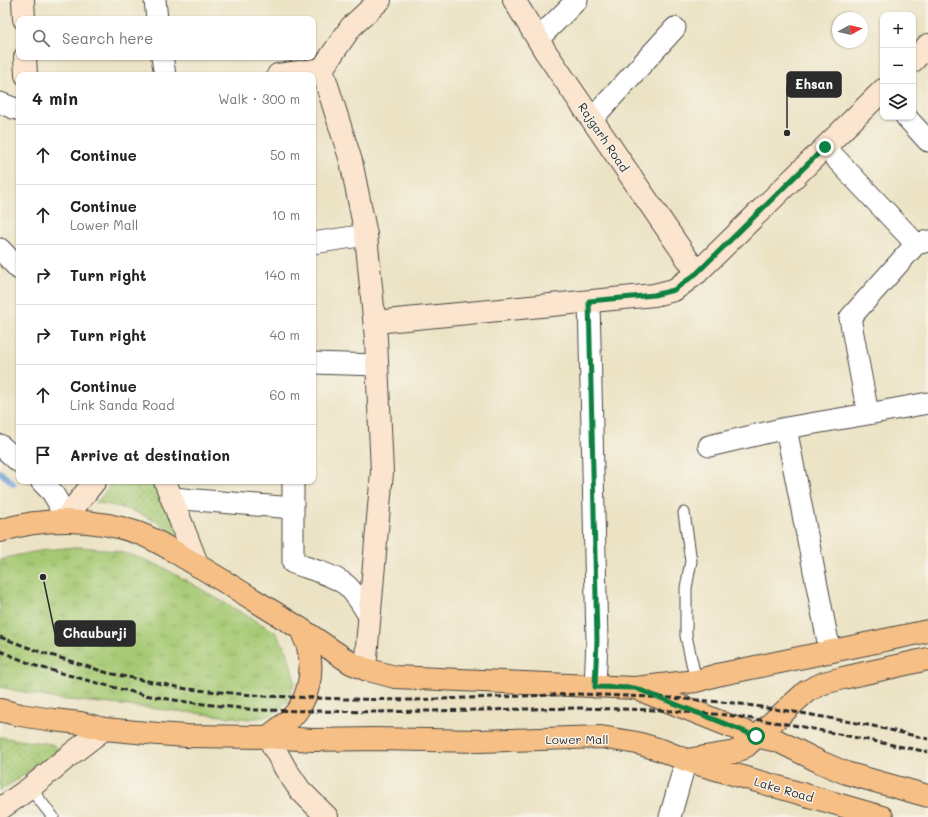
<!DOCTYPE html>
<html lang="en">
<head>
<meta charset="utf-8">
<style>
	:root { --surface:#fff; --page:#f6f6f6; --text:#222; --muted:#767676; --line:#e0e0e0 }
	body { margin:0; font-family:Mali,sans-serif; background:var(--page); color:var(--text) }
	.controls { position:absolute; right:12px; top:12px; display:grid; overflow:hidden; border-radius:8px; box-shadow:0 1px 3px #0004 }
	.controls button { width:36px; height:36px; display:grid; place-items:center; padding:0; border:0; border-bottom:1px solid var(--line); background:var(--surface); color:var(--text); font:20px sans-serif }
	.compass { position:absolute; left:832px; top:12px; width:36px; height:36px; border-radius:50%; background:var(--surface); box-shadow:0 1px 3px #0004; rotate:82deg }
	.stop { position:absolute; width:12px; height:12px; margin:-9px; border:3px solid #0b8043; border-radius:50%; background:#fff }
	.stop.end { background:#0b8043; border-color:#fff; box-shadow:0 1px 4px #0008 }
	.list { margin:0; padding:0; list-style:none }
	h2 { display:flex; justify-content:space-between; align-items:center; height:52px; margin:0; padding:0 16px; font-size:17px }
	h2 small { font-size:13px; font-weight:400; color:var(--muted) }
	.list li { display:grid; grid-template-columns:26px 1fr auto; gap:12px; align-items:center; box-sizing:border-box; height:60px; padding:0 16px; border-top:1px solid var(--line) }
	.list b { display:block; font-size:15px; white-space:nowrap }
	.list p { margin:0; font-size:13px; white-space:nowrap; color:var(--muted) }
	.list em { font-size:13px; font-style:normal; color:var(--muted) }
	.icon { flex:none; width:22px; height:22px; fill:none; stroke:currentColor; stroke-width:2; stroke-linecap:round; stroke-linejoin:round }
	.map { position:relative; flex:none; width:928px; height:817px; overflow:hidden }
	.search { position:absolute; background:var(--surface); box-shadow:0 1px 3px #0004; left:16px; top:16px; width:300px; height:44px; display:flex; align-items:center; gap:10px; box-sizing:border-box; padding:0 14px; border-radius:8px; color:var(--muted); font-size:15px }
	.panel { position:absolute; background:var(--surface); box-shadow:0 1px 3px #0004; left:16px; top:72px; width:300px; height:412px; border-radius:8px }
	.map>svg:first-child { display:block }
	.grass { fill:url(#grass-dots); stroke:#687a4e }
	.park { fill:url(#park-tufts); stroke:#687a4e }
	.lines { fill:none; stroke-linecap:round; stroke-linejoin:round }
	.stream { stroke:#6b9cd5; stroke-width:5.5 }
	.lane-casing { stroke:#484742; stroke-width:13 }
	.street-casing { stroke:#484742; stroke-width:23 }
	.secondary-casing { stroke:#484742; stroke-width:24 }
	.primary-casing { stroke:#484742; stroke-width:24 }
	.lane { stroke:#fff; stroke-width:11 }
	.street { stroke:#fff; stroke-width:21 }
	.secondary { stroke:#fbe5cf; stroke-width:22 }
	.primary { stroke:#f5bf86; stroke-width:22 }
	.rail { stroke:#2b2b2b; stroke-width:3; stroke-dasharray:6 3; stroke-linecap:butt }
	.route { stroke:#0b8043; stroke-width:5 }
	.labels { text-anchor:middle; dominant-baseline:central; stroke-width:3; stroke-linejoin:round; paint-order:stroke }
	.street-label { font-size:12px; fill:#2b2b2b; stroke:#f7f3e8 }
	.leader { fill:none; stroke:#2b2b2b; stroke-width:1.5 }
	.callout-dot { fill:#2b2b2b; stroke:#f7f3e8; stroke-width:1.5 }
	.callout { fill:#2b2b2b; stroke:#2b2b2b; stroke-width:1.5 }
	.callout-label { font-size:13px; text-anchor:middle; font-weight:bold; fill:#fff }
</style>
</head>
<body>
<div class="map">
<svg width="928" height="817" viewBox="0 0 928 817">
	<defs>
		<pattern id="grass-dots" width="8" height="8" patternUnits="userSpaceOnUse"><rect width="8" height="8" fill="#a5c972"/><path d="M2 2h.1M6 6h.1" fill="none" stroke="#87a35e" stroke-width="1.8" stroke-linecap="round"/></pattern>
		<pattern id="park-tufts" width="24" height="20" patternUnits="userSpaceOnUse"><rect width="24" height="20" fill="#a5c972"/><path d="M3 7l-1-3M5 7V3M7 7l1-3M15 17l-1-3M17 17v-4M19 17l1-3" fill="none" stroke="#87a35e"/></pattern>
	</defs>
	<rect width="100%" height="100%" fill="#f7f3e8"/>
	<filter id="ink" filterUnits="userSpaceOnUse"><feTurbulence type="fractalNoise" baseFrequency=".025" numOctaves="2"/><feDisplacementMap in="SourceGraphic" scale="8" xChannelSelector="R" yChannelSelector="G"/><feConvolveMatrix kernelMatrix="1 2 1 2 8 2 1 2 1" color-interpolation-filters="sRGB"/></filter>
	<filter id="wash" filterUnits="userSpaceOnUse"><feTurbulence type="fractalNoise" baseFrequency=".012" numOctaves="4" result="noise"/><feDisplacementMap in="SourceGraphic" scale="16" xChannelSelector="R" yChannelSelector="G"/><feGaussianBlur stdDeviation="0.9" result="paint"/><feColorMatrix in="noise" values="0 0 0 0 0 0 0 0 0 0 0 0 0 0 0 0 0 1.4 0 .05"/><feComposite in="paint" operator="in"/></filter>
	<g filter="url(#wash)">
		<rect width="100%" height="100%" fill="#ece3c4"/>
		<path class="grass" d="M113 481H158L181 539C153 517 131 507 96 503L103 495Z
			M0 737 25 741 52 744 60 750 0 791Z"/>
		<path class="park" d="M77 547C109 548 138 555 166 569L275 632 287 651 295 682 286 703 275 713 265 717 249 719 102 703 57 699 0 687V560C26 552 50 549 77 547Z"/>
		<g class="lines">
			<path class="stream" d="M0 472 14 484"/>
		</g>
	</g>
	<g filter="url(#ink)">
		<g class="lines">
			<g class="lane-casing">
				<path id="lane" d="M684 513 691 561 686 588V636L696 681
					M30 788 53 817"/>
			</g>
			<g class="street-casing">
				<path id="street" d="M155 0 157 19
					M538 39 577 0
					M162 57 165 75
					M0 103 16 109H19
					M906 117 928 141
					M592 119 675 28
					M825 147 916 244
					M313 243 366 235
					M0 249 19 269
					M589 301 597 640 595 687
					M313 363 377 365
					M868 414 850 318 916 244 928 241
					M786 428 830 652
					M0 445 19 462
					M709 446 786 428 868 414 928 403
					M41 481 52 492 58 502 63 521
					M293 481V563C310 569 329 573 345 584 354 591 363 606 369 616
					M172 498 293 508
					M670 817 686 760"/>
			</g>
			<g class="secondary-casing">
				<path id="secondary" d="M23 0 24 19
					M514 0 545 51 697 273
					M25 57 26 75
					M913 61 928 45
					M322 69 351 161 366 235 376 339 382 472 365 669
					M278 75 322 69 351 27 380 0
					M375 322 654 295 674 290 697 273 883 90
					M165 481 198 566
					M63 521 95 481
					M268 737 285 768 300 790 327 817
					M0 809 30 788 70 755 104 729"/>
			</g>
			<g class="primary-casing">
				<path id="primary" d="M0 531C43 517 96 518 138 533 158 540 174 552 192 562 229 584 265 607 301 629 303 635 306 641 308 647 314 672 309 701 290 719 283 726 275 731 268 737
					M301 629 351 663 365 669 395 677 635 688 696 681 717 675 928 631
					M638 689 755 736 778 741 820 762 846 773 928 796
					M0 710 20 715 53 720 80 723 104 729 158 734 187 736 268 737 313 740 373 739 481 741 601 737 637 743 661 750 686 760 735 752 746 746 807 691 824 683 843 678 928 659
					M691 762 750 779 882 817"/>
			</g>
			<use href="#lane" class="lane"/>
			<use href="#street" class="street"/>
			<use href="#secondary" class="secondary"/>
			<use href="#primary" class="primary"/>
			<path class="rail" d="M0 637 38 651 108 673 187 689 264 696 345 699 412 700 580 694 673 698 734 703 801 713 873 726 928 739
				M0 651 36 666 97 683 144 695 187 702 256 710 377 712 579 708 658 710 727 715 793 725 928 752"/>
		</g>
	</g>
	<g class="lines" filter="url(#ink)">
		<path class="route" d="M756 736 635 688 595 687 597 640 589 301 654 295 674 290 697 273 825 147"/>
	</g>
	<g class="labels">
		<g class="street-label">
			<text transform="translate(604 137) rotate(56)">Rajgarh Road</text>
			<text x="577" y="739">Lower Mall</text>
			<text transform="translate(784 789) rotate(16)">Lake Road</text>
		</g>
	</g>
	<path class="leader" d="M787 133L787 85M43 577L55 634"/>
	<g class="callout-dot">
		<circle cx="787" cy="133" r="4"/>
		<circle cx="43" cy="577" r="4"/>
	</g>
	<g class="callout">
		<rect x="787" y="72" width="54" height="25" rx="4"/>
		<rect x="55" y="621" width="80" height="25" rx="4"/>
	</g>
	<g class="callout-label">
		<text x="814" y="89">Ehsan</text>
		<text x="95" y="638">Chauburji</text>
	</g>
</svg>
<div class="controls">
<button>+</button>
<button>−</button>
<button><svg class="icon" aria-label="layers" viewBox="0 0 24 24"><path d="M12 4l9 5-9 5-9-5zM3 14l9 5 9-5"/></svg></button>
</div>
<svg class="compass" viewBox="-18 -18 36 36"><path d="M0-13l5 13h-10z" fill="#e53935"/><path d="M0 13l5-13h-10z" fill="#767676"/></svg>
<div class="stop" style="left:756px;top:736px"></div>
<div class="stop end" style="left:825px;top:147px"></div>
<div class="search"><svg class="icon" aria-label="search" viewBox="0 0 24 24"><circle cx="10" cy="10" r="6"/><path d="M15 15l6 6"/></svg>Search here</div>
<section class="panel">
<h2>4 min<small>Walk · 300 m</small></h2>
<ul class="list">
<li><svg class="icon" aria-label="ahead" viewBox="0 0 24 24"><path d="M12 20V5M6 11l6-6 6 6"/></svg><div><b>Continue</b></div><em>50 m</em></li>
<li><svg class="icon" aria-label="ahead" viewBox="0 0 24 24"><path d="M12 20V5M6 11l6-6 6 6"/></svg><div><b>Continue</b><p>Lower Mall</p></div><em>10 m</em></li>
<li><svg class="icon" aria-label="right" viewBox="0 0 24 24"><path d="M7 20v-9h11M14 6l5 5-5 5"/></svg><div><b>Turn right</b></div><em>140 m</em></li>
<li><svg class="icon" aria-label="right" viewBox="0 0 24 24"><path d="M7 20v-9h11M14 6l5 5-5 5"/></svg><div><b>Turn right</b></div><em>40 m</em></li>
<li><svg class="icon" aria-label="ahead" viewBox="0 0 24 24"><path d="M12 20V5M6 11l6-6 6 6"/></svg><div><b>Continue</b><p>Link Sanda Road</p></div><em>60 m</em></li>
<li><svg class="icon" aria-label="arrive" viewBox="0 0 24 24"><path d="M6 21V4h12l-3 4 3 4H6"/></svg><div><b>Arrive at destination</b></div></li>
</ul>
</section>
</div>
</body>
</html>
